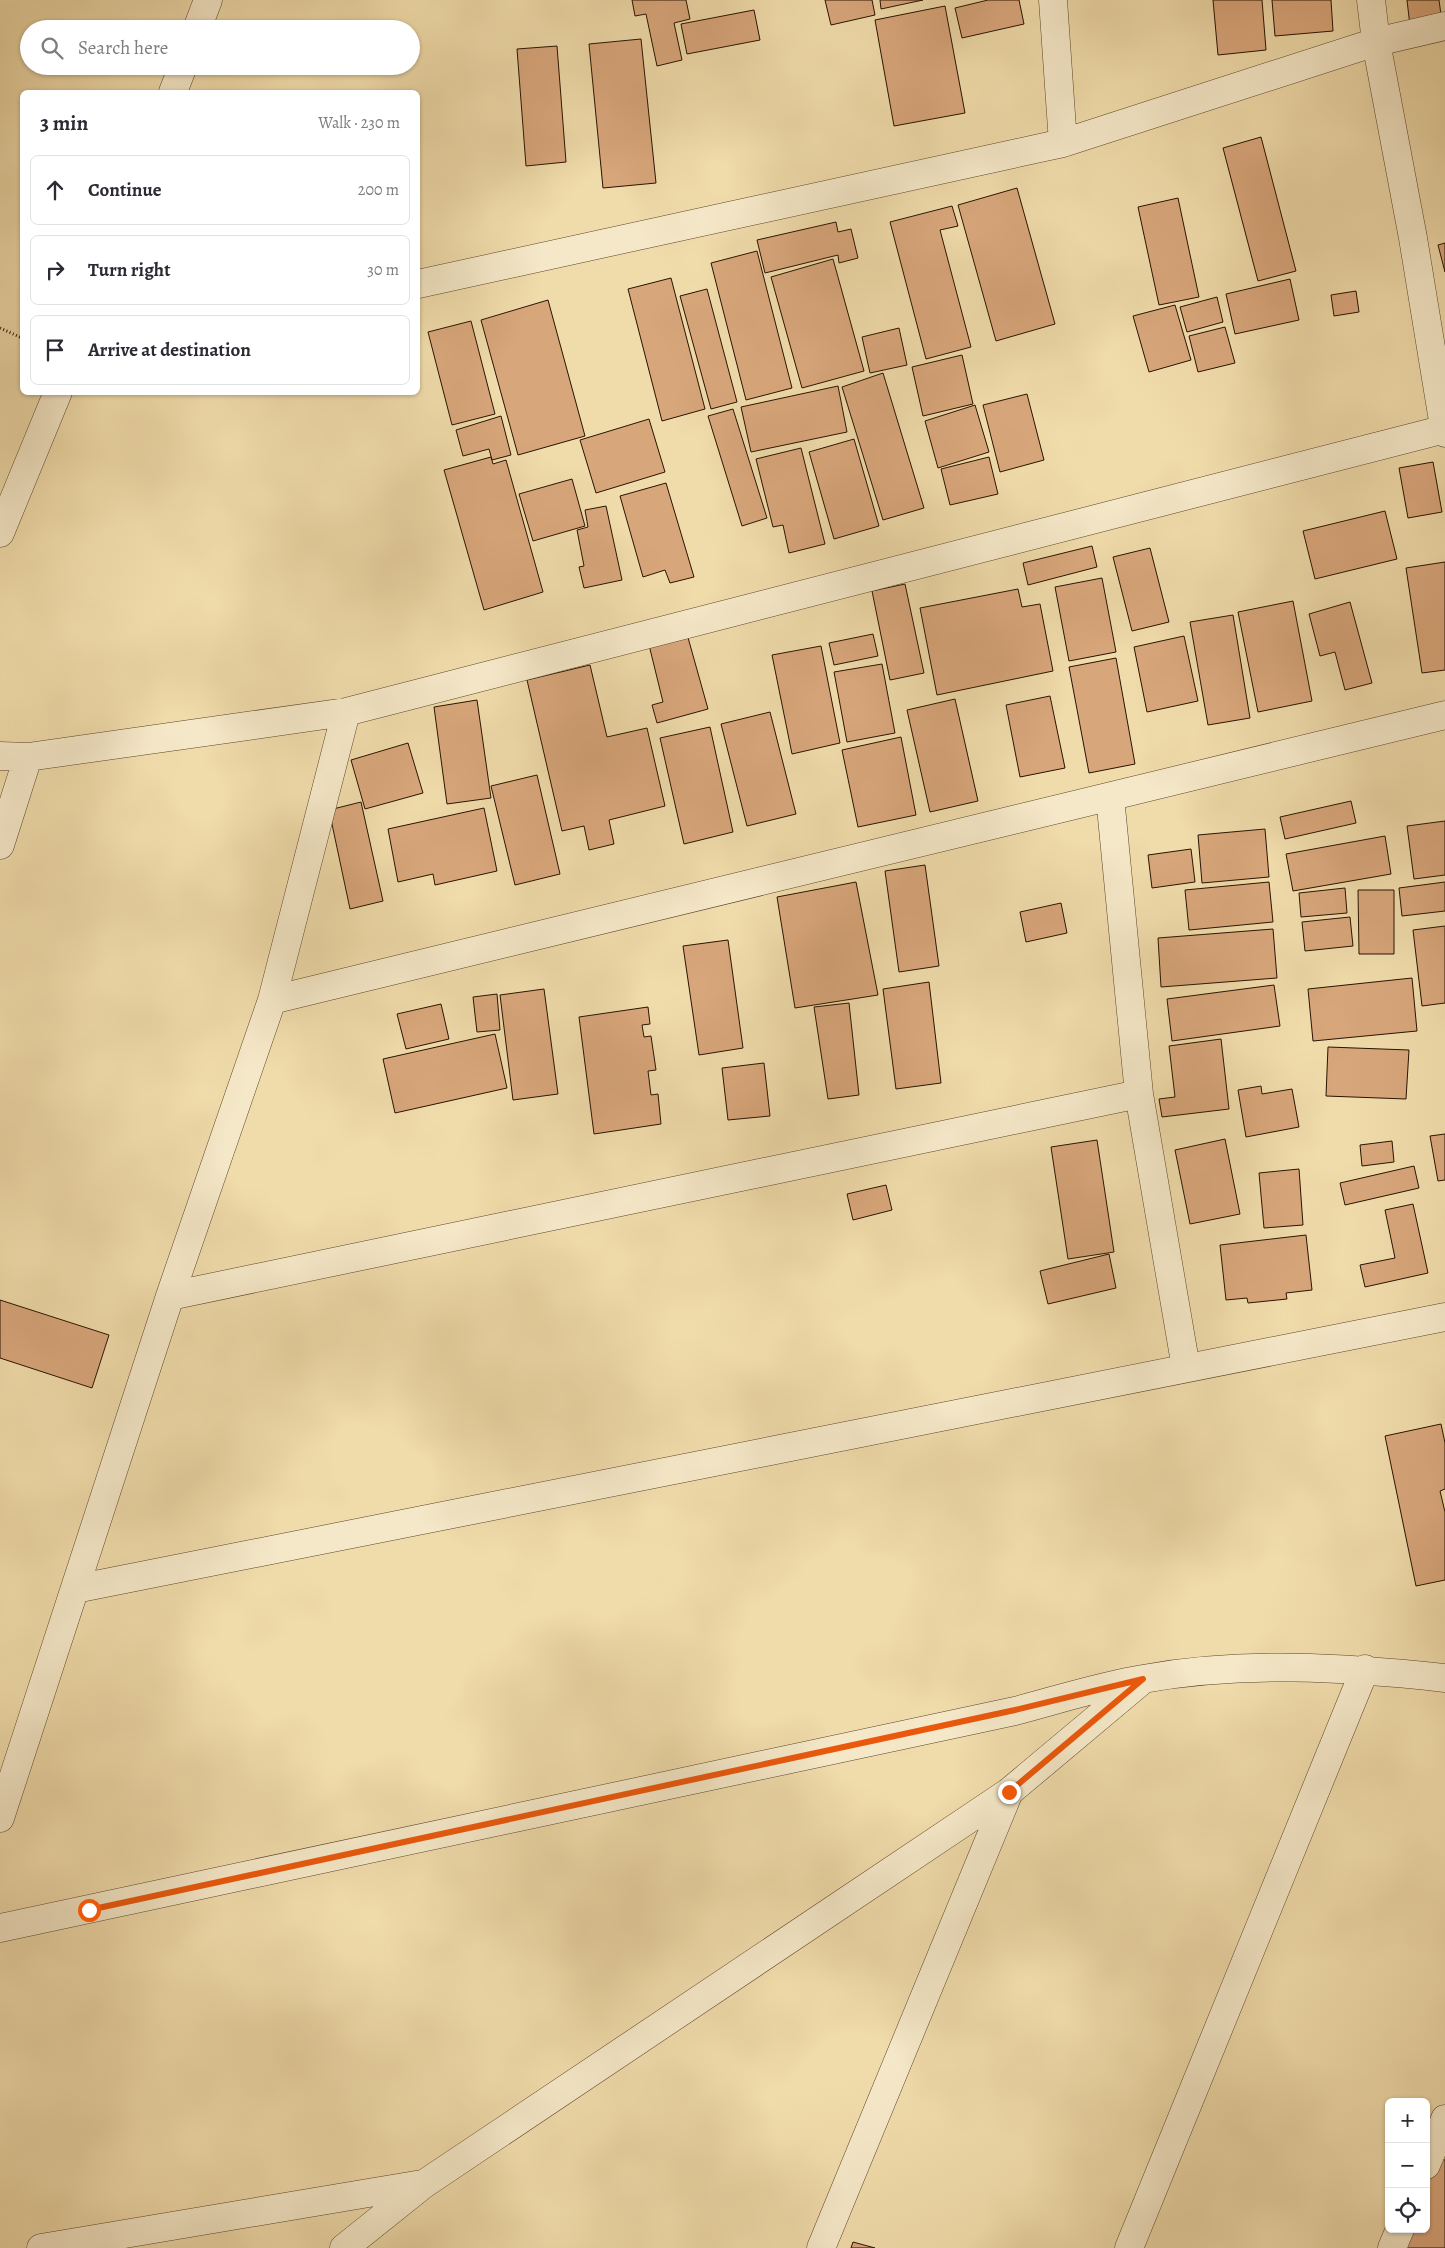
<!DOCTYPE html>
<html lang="en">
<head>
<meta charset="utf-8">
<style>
	:root { --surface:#fff; --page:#f2f2f3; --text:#2b2b33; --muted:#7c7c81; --line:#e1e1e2 }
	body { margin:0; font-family:Alegreya,serif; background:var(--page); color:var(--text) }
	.controls { position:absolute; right:15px; bottom:15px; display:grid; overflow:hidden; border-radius:8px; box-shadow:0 1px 4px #0004 }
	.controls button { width:45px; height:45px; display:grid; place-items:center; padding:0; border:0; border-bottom:1px solid var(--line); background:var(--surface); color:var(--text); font:25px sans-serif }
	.stop { position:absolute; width:15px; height:15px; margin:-11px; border:4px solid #ea580c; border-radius:50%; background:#fff }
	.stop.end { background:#ea580c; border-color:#fff; box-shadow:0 1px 5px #0008 }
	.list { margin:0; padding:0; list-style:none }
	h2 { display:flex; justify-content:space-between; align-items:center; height:65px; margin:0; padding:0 20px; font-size:21px }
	h2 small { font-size:16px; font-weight:400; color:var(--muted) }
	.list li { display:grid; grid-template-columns:32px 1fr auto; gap:15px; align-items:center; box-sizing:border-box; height:70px; margin:0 10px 10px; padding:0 10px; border:1px solid var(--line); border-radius:8px }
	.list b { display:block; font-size:19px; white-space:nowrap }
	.list em { font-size:16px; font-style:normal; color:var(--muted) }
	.icon { flex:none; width:28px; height:28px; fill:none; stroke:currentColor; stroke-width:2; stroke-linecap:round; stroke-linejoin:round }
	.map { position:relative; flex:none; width:1445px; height:2248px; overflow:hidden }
	.search { position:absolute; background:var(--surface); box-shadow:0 1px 4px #0004; left:20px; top:20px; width:400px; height:55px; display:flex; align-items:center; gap:12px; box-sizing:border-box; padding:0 18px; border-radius:28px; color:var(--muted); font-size:19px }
	.panel { position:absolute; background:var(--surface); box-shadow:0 1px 4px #0004; left:20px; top:90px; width:400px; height:305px; border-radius:8px }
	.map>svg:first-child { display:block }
	.building { fill:#d8a67b; stroke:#291300 }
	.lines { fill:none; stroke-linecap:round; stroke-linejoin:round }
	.street-casing { stroke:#5b452a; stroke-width:29 }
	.path { stroke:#291300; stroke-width:3; stroke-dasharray:1 2.5; stroke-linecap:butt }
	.street { stroke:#f5e8c8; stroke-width:28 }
	.route { stroke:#ea580c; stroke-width:6 }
</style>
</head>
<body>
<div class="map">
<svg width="1445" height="2248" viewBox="0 0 1445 2248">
	<rect width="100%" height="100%" fill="#f0dbaa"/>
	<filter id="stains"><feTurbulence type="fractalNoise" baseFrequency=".004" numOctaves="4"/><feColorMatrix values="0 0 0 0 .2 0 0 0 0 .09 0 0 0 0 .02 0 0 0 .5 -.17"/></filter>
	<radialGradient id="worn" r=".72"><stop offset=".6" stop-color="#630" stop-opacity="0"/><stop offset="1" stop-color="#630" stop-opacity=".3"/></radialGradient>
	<path class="building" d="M632 0H686L690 19 674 23 682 60 657 66 646 14 635 16Z
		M825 0H872L875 15 831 25Z
		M880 0H923L881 9Z
		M988 0H1019L1024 24 962 38 955 8Z
		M1213 0H1262L1266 50 1218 55Z
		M1272 0H1331L1333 31 1275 36Z
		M1407 0H1439L1442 22 1410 26Z
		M945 6 965 113 894 126 875 20Z
		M754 10 760 40 687 54 681 24Z
		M641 39 656 183 603 188 589 44Z
		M557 46 566 162 526 166 517 49Z
		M1261 137 1296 271 1258 281 1223 148Z
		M1017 188 1055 324 996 341 958 205Z
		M1178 198 1199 297 1159 305 1138 207Z
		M952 206 958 226 940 230 971 347 926 359 890 222Z
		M836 222 838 232 851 229 858 258 839 263 838 255 765 273 757 240Z
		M1445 243V272L1438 245Z
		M757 251 792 388 746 400 711 263Z
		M833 259 864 371 802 388 771 277Z
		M671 278 705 409 662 421 628 289Z
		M1290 279 1299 320 1235 334 1226 294Z
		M707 289 737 402 711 409 680 296Z
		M1356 291 1359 312 1334 316 1331 295Z
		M1217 297 1223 322 1187 332 1180 307Z
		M548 300 585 436 518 455 481 320Z
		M1175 305 1191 360 1149 372 1133 316Z
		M471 321 495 414 452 425 428 332Z
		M1225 327 1235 363 1198 372 1189 336Z
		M899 328 907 365 870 373 862 337Z
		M962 355 973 404 923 416 912 367Z
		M883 373 924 508 883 520 842 387Z
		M838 386 847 432 751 452 741 407Z
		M1027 394 1044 460 1000 472 983 405Z
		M975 405 989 452 938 468 925 421Z
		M733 409 767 518 742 526 708 416Z
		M501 416 511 455 492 460 489 449 463 456 456 430Z
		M649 419 665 472 596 493 580 440Z
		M854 439 879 526 834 539 809 452Z
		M801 448 825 544 789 553 783 525 773 527 756 459Z
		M491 457 493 464 506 460 543 592 484 610 444 470Z
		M989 457 998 494 950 505 941 469Z
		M1433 462 1442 512 1408 518 1399 468Z
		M572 479 585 526 533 541 519 494Z
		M666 483 694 577 670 583 665 570 643 577 620 496Z
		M606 506 622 580 584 588 579 567 584 566 577 530 588 527 585 510Z
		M1385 511 1397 559 1315 579 1303 531Z
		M1092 546 1097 567 1028 585 1023 563Z
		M1150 548 1169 622 1132 631 1113 557Z
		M1445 562V670L1422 673 1406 568Z
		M1102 578 1116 652 1069 661 1055 587Z
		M905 584 924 673 890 680 872 591Z
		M1018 589 1022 607 1040 604 1053 671 937 695 920 608Z
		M1293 601 1312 701 1258 712 1238 612Z
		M1350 602 1372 683 1345 690 1335 652 1320 656 1309 614Z
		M1233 615 1250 718 1208 725 1190 622Z
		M687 634 708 709 657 723 652 705 663 702 649 645Z
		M873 634 878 656 834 665 829 643Z
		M1184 636 1198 701 1147 712 1134 647Z
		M821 646 840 743 792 754 772 655Z
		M1116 658 1135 764 1089 773 1069 667Z
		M882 664 895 733 847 742 834 672Z
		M590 665 607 737 647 728 665 806 609 820 614 844 589 850 584 826 562 831 527 680Z
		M1050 696 1065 768 1020 777 1006 705Z
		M955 699 978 801 930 812 907 710Z
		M477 700 491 798 447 804 434 707Z
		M770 712 796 814 747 826 721 724Z
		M710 727 733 832 684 844 660 738Z
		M901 737 916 815 858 827 842 750Z
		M408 743 423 793 365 809 351 760Z
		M537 775 560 874 515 885 491 786Z
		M1351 801 1356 823 1285 839 1280 817Z
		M361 802 383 901 350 909 329 810Z
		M484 808 497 871 435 885 433 874 398 882 388 829Z
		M1445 821V875L1414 879 1407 826Z
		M1265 829 1269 877 1202 883 1198 835Z
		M1385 836 1391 874 1293 891 1286 854Z
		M1191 849 1195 882 1152 888 1148 855Z
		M925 865 939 966 899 972 885 871Z
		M856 882 878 995 795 1008 777 897Z
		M1269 882 1273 922 1189 930 1185 890Z
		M1445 882V911L1402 916 1399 888Z
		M1345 888 1347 913 1301 917 1299 893Z
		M1358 890H1394V954H1359Z
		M1061 903 1067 933 1026 942 1020 912Z
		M1350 917 1353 946 1305 951 1302 922Z
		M1445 926V1003L1422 1006 1413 930Z
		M1273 929 1277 978 1161 987 1158 938Z
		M728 940 743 1048 699 1055 683 946Z
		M1412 978 1417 1031 1313 1041 1308 989Z
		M929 982 941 1083 896 1089 883 989Z
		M1274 985 1280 1026 1172 1041 1167 999Z
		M544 989 558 1094 513 1100 500 995Z
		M497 994 500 1030 477 1032 473 997Z
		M849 1003 859 1095 828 1099 814 1007Z
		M441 1004 449 1039 406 1049 397 1014Z
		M648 1007 650 1024 642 1025 644 1037 651 1036 656 1070 648 1071 651 1095 658 1094 661 1124 594 1134 579 1017Z
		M495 1034 507 1088 395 1113 383 1059Z
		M1221 1039 1229 1109 1162 1117 1159 1099 1175 1097 1169 1046Z
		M1328 1047 1409 1050 1406 1099 1326 1096Z
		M764 1063 770 1116 728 1120 722 1068Z
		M1261 1086 1262 1094 1292 1089 1299 1127 1246 1137 1238 1090Z
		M1445 1134V1180L1438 1181 1430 1136Z
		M1225 1139 1240 1214 1190 1224 1175 1150Z
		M1097 1140 1114 1252 1068 1259 1051 1147Z
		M1392 1141 1394 1162 1362 1166 1360 1145Z
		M1414 1166 1419 1188 1345 1205 1340 1183Z
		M1299 1169 1303 1225 1264 1228 1259 1173Z
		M886 1185 892 1210 853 1220 847 1194Z
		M1413 1204 1428 1273 1365 1287 1360 1265 1395 1258 1385 1210Z
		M1306 1235 1312 1290 1286 1293 1287 1299 1248 1303 1247 1298 1226 1300 1220 1245Z
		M1109 1254 1116 1288 1048 1304 1040 1271Z
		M0 1300 109 1335 92 1388 0 1358Z
		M1441 1424 1445 1443V1489L1440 1491 1445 1512V1580L1416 1586 1385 1436Z
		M1436 2156 1445 2160V2248H1401L1408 2229H1426V2182Z
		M853 2242 875 2248H851Z"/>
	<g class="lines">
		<g class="street-casing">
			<path id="street" d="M1053 0 1063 143
				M1371 0 1376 42 1413 238 1445 433
				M197 29 208 0
				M173 92 183 66
				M418 284 1063 143 1376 42 1445 26
				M0 533 58 392
				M0 756 28 757 346 712 1445 429
				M1110 797 1139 1094 1186 1368
				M0 845 28 757
				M272 1000 1445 715
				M170 1296 1139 1094
				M75 1589 1445 1317
				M0 1818 170 1296 272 1000 346 712
				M0 1928 1015 1711C1057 1700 1100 1686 1143 1679 1243 1661 1345 1667 1445 1678
				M1426 2165 1445 2119
				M41 2248 422 2184
				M344 2248 424 2184 1009 1792 1139 1683
				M821 2248 1009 1792
				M1129 2248 1365 1669
				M1392 2248 1400 2229"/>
		</g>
		<path class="path" d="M0 328 22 338"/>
		<use href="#street" class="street"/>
	</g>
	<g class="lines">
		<path class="route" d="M89 1910 1015 1710 1143 1679 1009 1792"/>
	</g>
	<rect width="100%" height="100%" filter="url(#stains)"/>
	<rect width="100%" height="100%" fill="url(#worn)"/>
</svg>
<div class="controls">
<button>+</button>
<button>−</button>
<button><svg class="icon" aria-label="locate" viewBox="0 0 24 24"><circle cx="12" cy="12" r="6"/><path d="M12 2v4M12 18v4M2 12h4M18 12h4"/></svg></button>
</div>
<div class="stop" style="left:89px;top:1910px"></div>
<div class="stop end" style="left:1009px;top:1792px"></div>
<div class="search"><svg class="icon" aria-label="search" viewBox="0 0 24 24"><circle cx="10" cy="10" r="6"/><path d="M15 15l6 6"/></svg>Search here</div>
<section class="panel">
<h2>3 min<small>Walk · 230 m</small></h2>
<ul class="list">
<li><svg class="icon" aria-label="ahead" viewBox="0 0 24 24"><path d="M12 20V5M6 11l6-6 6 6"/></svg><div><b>Continue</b></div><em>200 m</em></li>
<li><svg class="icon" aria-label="right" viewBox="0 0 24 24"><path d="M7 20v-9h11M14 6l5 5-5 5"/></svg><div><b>Turn right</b></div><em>30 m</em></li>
<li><svg class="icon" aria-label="arrive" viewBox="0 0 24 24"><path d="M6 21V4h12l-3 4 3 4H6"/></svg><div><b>Arrive at destination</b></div></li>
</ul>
</section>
</div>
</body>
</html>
